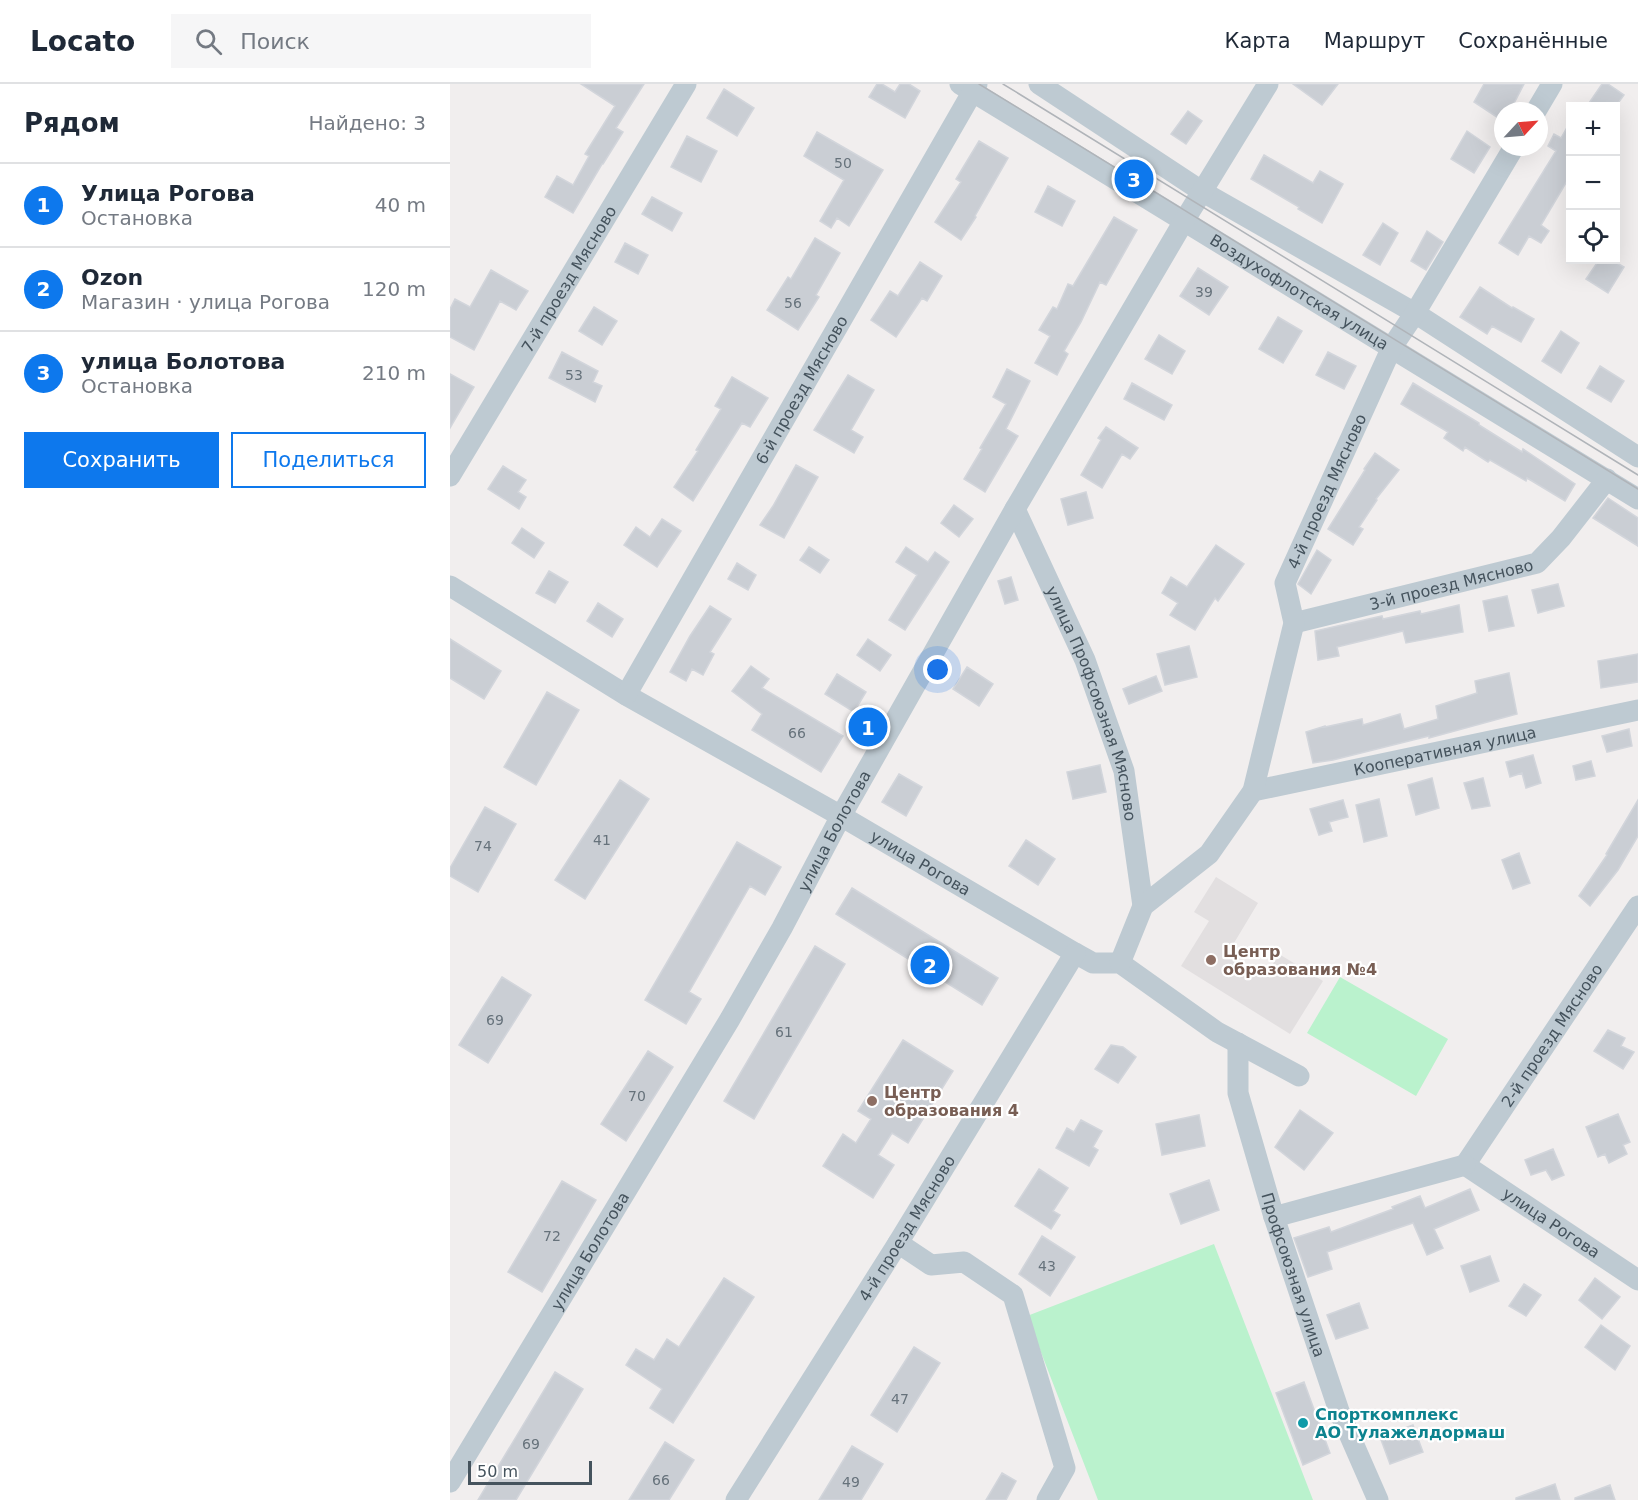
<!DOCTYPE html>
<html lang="ru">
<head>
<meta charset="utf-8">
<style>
	:root { --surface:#fff; --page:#f6f6f7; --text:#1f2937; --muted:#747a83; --line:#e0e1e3; --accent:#0d78ed }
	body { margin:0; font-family:"DejaVu Sans",sans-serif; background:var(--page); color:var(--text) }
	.controls { position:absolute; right:18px; top:18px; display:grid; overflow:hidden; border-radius:0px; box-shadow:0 6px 24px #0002 }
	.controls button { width:54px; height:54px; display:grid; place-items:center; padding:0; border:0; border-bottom:2px solid var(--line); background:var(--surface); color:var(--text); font:30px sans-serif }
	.compass { position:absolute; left:1044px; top:18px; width:54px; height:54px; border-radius:50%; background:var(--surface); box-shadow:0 6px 24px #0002; rotate:64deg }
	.scale { position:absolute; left:18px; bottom:15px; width:124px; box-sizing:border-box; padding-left:6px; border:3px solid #45535d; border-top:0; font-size:16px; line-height:21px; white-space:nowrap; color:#45535d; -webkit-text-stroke:4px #fff; paint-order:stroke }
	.you { position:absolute; left:488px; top:586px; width:21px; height:21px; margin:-15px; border:4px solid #fff; border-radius:50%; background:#1a73e8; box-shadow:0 0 0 9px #1a73e833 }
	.badge { display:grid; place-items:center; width:39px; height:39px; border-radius:50%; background:var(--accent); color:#fff; font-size:20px; font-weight:700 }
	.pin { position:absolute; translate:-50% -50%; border:3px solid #fff; box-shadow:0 2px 6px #0006 }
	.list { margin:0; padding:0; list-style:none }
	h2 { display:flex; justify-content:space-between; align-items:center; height:78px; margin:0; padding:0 24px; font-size:26px }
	h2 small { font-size:20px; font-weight:400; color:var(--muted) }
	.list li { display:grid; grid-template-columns:39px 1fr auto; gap:18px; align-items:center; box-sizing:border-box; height:84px; padding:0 24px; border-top:2px solid var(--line) }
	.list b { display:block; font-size:22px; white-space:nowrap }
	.list p { margin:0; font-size:20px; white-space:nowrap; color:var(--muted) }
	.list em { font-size:20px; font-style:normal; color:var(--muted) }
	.actions { display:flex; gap:12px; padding:18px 24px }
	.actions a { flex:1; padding:14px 0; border:2px solid var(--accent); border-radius:0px; text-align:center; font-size:21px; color:var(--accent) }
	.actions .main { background:var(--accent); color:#fff }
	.icon { flex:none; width:33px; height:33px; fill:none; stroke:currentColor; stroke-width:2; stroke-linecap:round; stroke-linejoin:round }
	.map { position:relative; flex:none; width:1188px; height:1416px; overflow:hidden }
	header { display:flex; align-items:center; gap:36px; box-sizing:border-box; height:84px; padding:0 30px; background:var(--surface); border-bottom:2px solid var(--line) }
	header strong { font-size:28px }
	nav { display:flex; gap:33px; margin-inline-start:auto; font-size:21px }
	.search { width:420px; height:54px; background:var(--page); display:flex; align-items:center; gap:15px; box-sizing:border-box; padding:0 21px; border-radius:0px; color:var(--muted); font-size:22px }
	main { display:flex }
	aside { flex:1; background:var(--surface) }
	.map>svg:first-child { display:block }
	.education { fill:#e2dfe0 }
	.green { fill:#baf2cd }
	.building { fill:#caced4; stroke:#d2d5db; stroke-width:1.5 }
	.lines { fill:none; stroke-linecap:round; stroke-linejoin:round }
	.minor { stroke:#becad2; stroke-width:21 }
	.tram { stroke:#b0b4b9; stroke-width:1.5 }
	.education-dot { fill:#8d6e63; stroke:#fff; stroke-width:2 }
	.culture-dot { fill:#0f9aa8; stroke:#fff; stroke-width:2 }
	.labels { text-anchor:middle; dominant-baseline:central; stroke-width:4.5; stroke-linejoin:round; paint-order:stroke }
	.number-label { font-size:14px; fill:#66727b }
	.street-label { font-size:16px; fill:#45535d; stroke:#fff }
	.education-label { font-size:16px; font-weight:bold; fill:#785e54; stroke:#fff; text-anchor:start }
	.culture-label { font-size:16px; font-weight:bold; fill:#0d838f; stroke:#fff; text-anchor:start }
</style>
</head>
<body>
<header>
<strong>Locato</strong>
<div class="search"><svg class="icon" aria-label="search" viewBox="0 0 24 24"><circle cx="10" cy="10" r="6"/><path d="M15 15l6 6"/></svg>Поиск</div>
<nav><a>Карта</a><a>Маршрут</a><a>Сохранённые</a></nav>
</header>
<main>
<aside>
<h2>Рядом<small>Найдено: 3</small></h2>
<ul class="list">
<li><span class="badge">1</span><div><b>Улица Рогова</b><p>Остановка</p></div><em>40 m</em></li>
<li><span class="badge">2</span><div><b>Ozon</b><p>Магазин · улица Рогова</p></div><em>120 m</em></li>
<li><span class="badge">3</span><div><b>улица Болотова</b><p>Остановка</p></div><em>210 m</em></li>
</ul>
<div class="actions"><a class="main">Сохранить</a><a>Поделиться</a></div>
</aside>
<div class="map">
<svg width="1188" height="1416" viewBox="0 0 1188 1416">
	<rect width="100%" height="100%" fill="#f1eeee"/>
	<path class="education" d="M766 793 808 819 778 869 815 893 829 870 873 897 840 950 731 882 759 837 744 828Z"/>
	<path class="green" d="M890 893 998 955 966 1012 857 949Z
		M764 1160 863 1416H648L577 1232Z"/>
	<path class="building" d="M131 0H194L166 44 173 48 153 80H152L123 129 95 113 107 92 123 101 139 72 135 70 165 22Z
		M427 0H432L445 8 450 0H459L470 7 455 34 419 13Z
		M843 0H888L872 21Z
		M1034 0H1074L1060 27H1053V37L1024 18Z
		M1152 0H1158L1174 11 1166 22H1137Z
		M274 5 304 24 287 52 257 34Z
		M738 27 752 37 736 60 721 50Z
		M1120 38V92L1091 141 1099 147 1091 159 1079 152 1068 171 1049 159 1106 67 1098 62 1104 50 1111 54Z
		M1017 47 1040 63 1024 89 1001 75Z
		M367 48 433 86 399 142 387 134 381 144 370 137 394 96 354 72Z
		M237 52 267 67 251 98 221 83Z
		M529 57 558 74 525 132 526 133 511 156 485 138 511 98 506 95Z
		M814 71 863 99 870 87 893 100 872 139 848 125 849 123 801 95Z
		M598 102 625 117 612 142 585 128Z
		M202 113 232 129 222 147 192 130Z
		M664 133 687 146 656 201 650 198 631 238 614 267 618 270 607 291 585 279 600 252 589 246 603 223 607 225 618 200 623 202Z
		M933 139 948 149 930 181 913 171Z
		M977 147 993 158 976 186 961 177Z
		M365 154 390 169 366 211 369 213 348 246 317 226 338 193 341 195Z
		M175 159 198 171 188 190 165 178Z
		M1149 176H1162L1174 183 1158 209 1136 195Z
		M470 178 492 192 477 217 472 214 446 253 421 236 440 207 448 212Z
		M748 184 778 203 759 231 730 212Z
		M41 186 78 207 66 226 50 217 24 266 0 253V225L5 215 20 223Z
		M1030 203 1062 224 1063 223 1084 235 1071 258 1042 242 1037 250 1010 233Z
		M144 223 167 237 152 261 129 247Z
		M828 233 852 247 833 279 809 265Z
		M1111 247 1129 259 1111 289 1092 277Z
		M709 251 735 267 722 290 695 275Z
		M112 268 148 287 143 298 152 302 145 318 99 294Z
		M878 268 906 282 894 305 866 291Z
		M1150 282 1174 297 1161 318 1137 304Z
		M557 285 580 297 556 345 568 352 535 408 514 395 532 365 530 364 556 320 543 313Z
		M0 290 24 303 0 344Z
		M398 291 424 306 401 346 413 353 404 369 364 346Z
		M282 293 318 314 300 343 292 339 243 417 224 403 248 367 246 366 271 325 265 322Z
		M682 299 722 321 714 336 674 315Z
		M963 299 1029 339V341L1072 368 1073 365 1125 400 1115 417 1077 394 1076 397 1040 376 1038 378 1015 363 1013 367 994 354 998 348 951 320Z
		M656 343 688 364 680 375 672 370 652 404 631 391 651 356 648 354Z
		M925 369 949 386 926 415 927 416 909 443 913 445 903 461 878 445 915 386 914 385Z
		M346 381 368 393 334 454 310 441 323 422Z
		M53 382 76 396 68 408 76 413 69 425 38 405Z
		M636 408 643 434 618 441 611 415Z
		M1158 414 1188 434V462L1143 434Z
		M504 421 523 435 509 453 491 439Z
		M212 435 231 447 207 483 174 461 186 443 200 453Z
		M72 444 94 459 84 474 62 459Z
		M766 461 794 480 768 517 765 514 745 546 720 531 728 519 712 509 721 493 737 503Z
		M359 463 379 476 370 489 350 476Z
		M456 463 478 478 485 468 499 478 455 546 439 536 467 491 446 478Z
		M867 466 881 476 861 510 848 500Z
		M287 479 306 491 298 506 278 495Z
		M99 487 118 498 105 519 86 509Z
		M561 493 568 516 555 520 548 497Z
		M1108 500 1114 522 1088 529 1082 506Z
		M1057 512 1064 542 1039 547 1033 517Z
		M148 519 173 535 162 553 137 537Z
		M1009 521 1013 548 956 559 953 547 887 563 889 572 868 576 865 547 932 532 933 535 970 527 971 530Z
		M260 522 281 535 260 568 264 570 253 591 242 585 236 597 220 588 240 552Z
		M0 555 51 587 34 615 0 594Z
		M418 555 441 571 430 587 407 571Z
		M739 562 747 593 715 601 707 570Z
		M1188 570V598L1151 604 1148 577Z
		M301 582 319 595 312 604 393 652 371 688 302 646 312 630 282 607Z
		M517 583 543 600 529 622 503 605Z
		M1059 589 1067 630 979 654V652L883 676 863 679 856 648 875 642V643L912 635 913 641 950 630 954 645 988 635 986 622 1027 609 1025 597Z
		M387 590 416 608 404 628 375 610Z
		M706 592 712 607 679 620 673 605Z
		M97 608 129 626 86 701 54 683Z
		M1179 645 1182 662 1157 668 1152 652Z
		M1083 671 1091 699 1076 704 1072 689 1060 693 1056 678Z
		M1141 677 1145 692 1126 696 1123 682Z
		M650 681 656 708 623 715 617 688Z
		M449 690 472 703 456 732 432 718Z
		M982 694 989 724 966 731 958 701Z
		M1033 694 1040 722 1022 725 1014 699Z
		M170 696 199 715 135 815 105 796Z
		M929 715 937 752 914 758 906 721Z
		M893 716 898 733 879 738 882 747 869 751 860 725Z
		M1188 716V752L1168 786 1140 822 1129 812 1157 771 1156 770Z
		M35 723 66 740 28 808 0 792V784Z
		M576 756 605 775 588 801 559 782Z
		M287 758 331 783 315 811 300 802 239 908 251 915 236 940 195 916Z
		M1069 769 1080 799 1063 805 1052 776Z
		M402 804 548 894 532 921 386 830Z
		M365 862 395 880 304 1035 274 1017Z
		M52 893 81 911 38 979 9 961Z
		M1158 946 1175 954 1171 962 1184 968 1173 985 1144 967Z
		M453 956 503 987 458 1059 442 1049 428 1071 444 1081 423 1114 373 1082 393 1050 406 1059 421 1035 408 1027Z
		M661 961 673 963 686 973 668 999 645 985Z
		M198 967 223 983 176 1057 151 1040Z
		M850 1026 883 1049 854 1086 825 1063Z
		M1168 1030 1180 1058 1173 1061 1177 1070 1159 1079 1155 1070 1148 1073 1136 1043Z
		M749 1031 755 1062 712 1071 706 1040Z
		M631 1036 652 1047 643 1063 648 1066 639 1082 606 1064 617 1044 624 1048Z
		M1103 1065 1114 1091 1102 1096 1096 1086 1081 1091 1075 1076Z
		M589 1085 618 1104 603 1127 610 1131 601 1145 565 1122Z
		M759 1096 769 1126 731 1140 720 1110Z
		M112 1097 146 1116 92 1208 58 1188Z
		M1020 1105 1029 1126 984 1145 993 1164 977 1171 963 1139 877 1168 882 1185 858 1193 844 1154 879 1143 881 1148 943 1125 942 1123 970 1112 975 1124Z
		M592 1152 625 1173 600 1212 569 1190Z
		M1040 1172 1049 1197 1020 1208 1011 1182Z
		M274 1194 304 1213 223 1339 200 1324 212 1305 176 1281 186 1265 204 1276 217 1255 229 1263Z
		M1145 1194 1170 1213 1152 1235 1129 1216Z
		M1074 1200 1091 1211 1076 1232 1059 1222Z
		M909 1219 918 1244 886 1255 877 1231Z
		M1151 1241 1180 1262 1165 1286 1135 1263Z
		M464 1263 490 1279 447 1348 421 1331Z
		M105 1288 133 1305 66 1416H28Z
		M854 1298 880 1369 853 1381 826 1309Z
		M963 1341 973 1368 940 1380 930 1353Z
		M215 1358 244 1376 219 1416H179Z
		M402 1362 433 1380 411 1416H369Z
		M552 1389 566 1397 556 1416H536Z
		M1105 1400 1110 1416H1066V1414Z
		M1160 1401 1165 1416H1125V1414Z"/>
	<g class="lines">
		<g class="minor">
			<path id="s1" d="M510 0 1188 415"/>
			<path d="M589 0 753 108 965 229 1188 373"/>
			<path d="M1086 27 1102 0"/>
			<path id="s2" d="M0 392 236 0"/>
			<path id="s3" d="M565 425 635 576 674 687 693 822"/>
			<path id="s4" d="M0 502 176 611 391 732 625 869 643 879H670L767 948 849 992"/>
			<path id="s5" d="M844 539 1087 479 1111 454 1157 395"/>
			<path id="s6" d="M176 611 527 0"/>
			<path id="s7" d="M803 707 1188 626"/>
			<path id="s8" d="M670 879 693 822 759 770 803 707 844 539 835 499 942 263 965 229 1064 63"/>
			<path id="s9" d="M788 959V1009L824 1133 889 1327 928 1416"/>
			<path id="s10" d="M1015 1081 1188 822"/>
			<path id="s11" d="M1015 1081 1188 1196"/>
			<path d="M824 1133 1015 1081"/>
			<path d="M448 1159 481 1181 514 1178 563 1211 615 1384 597 1416"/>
			<path id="s12" d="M0 1398 280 935 332 844 391 732 565 425 734 137 818 0"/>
			<path id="s13" d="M286 1416 448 1159 625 869"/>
		</g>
		<path class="tram" d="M529 0 1188 405
			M553 0 1188 391"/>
	</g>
	<g class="education-dot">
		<circle cx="761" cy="876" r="6"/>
		<circle cx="422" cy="1017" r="6"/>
	</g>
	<circle class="culture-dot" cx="853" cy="1339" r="6"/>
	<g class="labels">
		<g class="number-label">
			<text x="393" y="79">50</text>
			<text x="754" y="208">39</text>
			<text x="343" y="219">56</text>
			<text x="124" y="291">53</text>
			<text x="347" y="649">66</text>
			<text x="152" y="756">41</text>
			<text x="33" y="762">74</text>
			<text x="45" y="936">69</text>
			<text x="334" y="948">61</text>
			<text x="187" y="1012">70</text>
			<text x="102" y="1152">72</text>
			<text x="597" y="1182">43</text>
			<text x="450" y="1315">47</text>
			<text x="81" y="1360">69</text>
			<text x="211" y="1396">66</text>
			<text x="401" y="1398">49</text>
		</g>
		<g class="street-label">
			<text stroke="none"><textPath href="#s2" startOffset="230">7-й проезд Мясново</textPath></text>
			<text stroke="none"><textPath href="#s1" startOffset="398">Воздухофлотская улица</textPath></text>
			<text stroke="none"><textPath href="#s6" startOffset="352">6-й проезд Мясново</textPath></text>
			<text stroke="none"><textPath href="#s8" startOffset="537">4-й проезд Мясново</textPath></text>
			<text stroke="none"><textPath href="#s5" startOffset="162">3-й проезд Мясново</textPath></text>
			<text stroke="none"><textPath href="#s3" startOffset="210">улица Профсоюзная Мясново</textPath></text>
			<text stroke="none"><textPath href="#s7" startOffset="196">Кооперативная улица</textPath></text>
			<text stroke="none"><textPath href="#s12" startOffset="756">улица Болотова</textPath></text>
			<text stroke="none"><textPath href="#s4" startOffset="546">улица Рогова</textPath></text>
			<text stroke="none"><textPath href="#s10" startOffset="156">2-й проезд Мясново</textPath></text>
			<text stroke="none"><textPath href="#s11" startOffset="104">улица Рогова</textPath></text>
			<text stroke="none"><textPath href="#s13" startOffset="321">4-й проезд Мясново</textPath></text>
			<text stroke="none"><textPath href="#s12" startOffset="270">улица Болотова</textPath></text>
			<text stroke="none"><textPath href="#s9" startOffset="240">Профсоюзная улица</textPath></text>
		</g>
		<g class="education-label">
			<text x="773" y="867">Центр<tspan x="773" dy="18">образования №4</tspan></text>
			<text x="434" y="1008">Центр<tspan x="434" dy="18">образования 4</tspan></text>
		</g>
		<g class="culture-label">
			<text x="865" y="1330">Спорткомплекс<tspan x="865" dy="18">АО Тулажелдормаш</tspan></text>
		</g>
	</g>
</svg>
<div class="controls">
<button>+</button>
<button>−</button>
<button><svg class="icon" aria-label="locate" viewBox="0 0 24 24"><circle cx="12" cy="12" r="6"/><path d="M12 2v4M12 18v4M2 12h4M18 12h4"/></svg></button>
</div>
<svg class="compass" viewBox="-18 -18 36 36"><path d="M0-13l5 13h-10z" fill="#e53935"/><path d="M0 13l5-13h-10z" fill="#747a83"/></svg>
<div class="scale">50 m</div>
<div class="you"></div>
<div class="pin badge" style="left:418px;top:643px">1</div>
<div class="pin badge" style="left:480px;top:881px">2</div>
<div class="pin badge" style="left:684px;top:95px">3</div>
</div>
</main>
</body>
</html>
